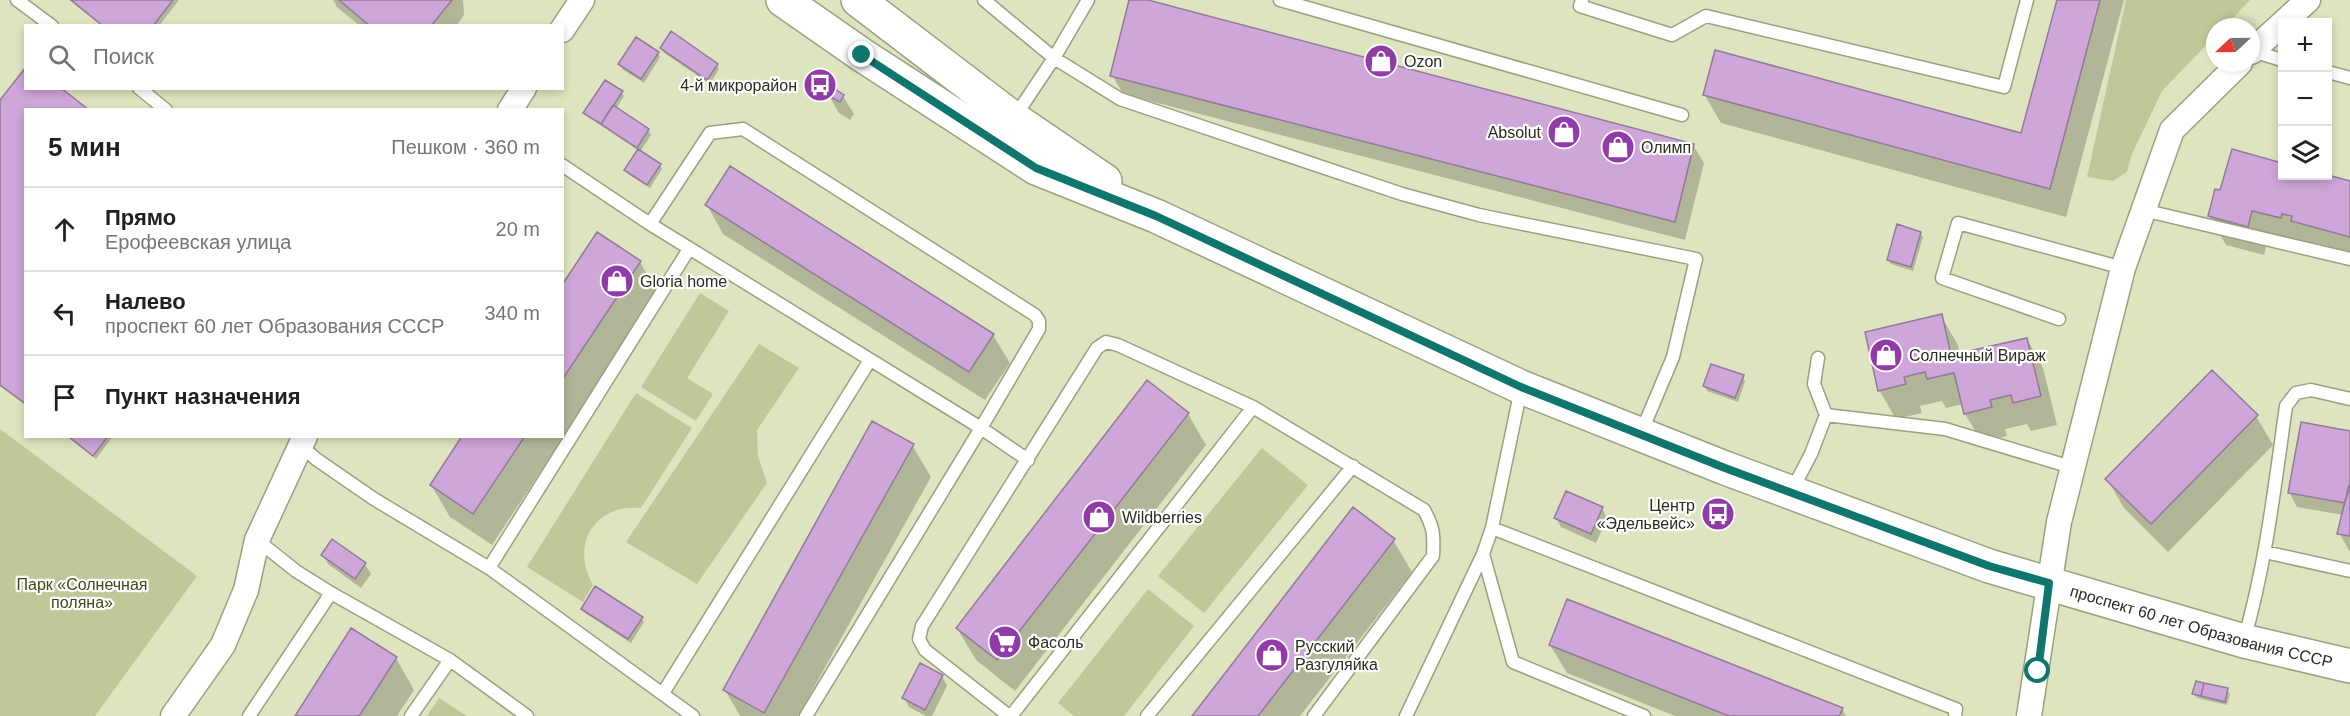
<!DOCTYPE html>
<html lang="ru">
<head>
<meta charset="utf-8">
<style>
	:root { --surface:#fff; --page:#f6f6f6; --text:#202124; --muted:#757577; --line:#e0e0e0 }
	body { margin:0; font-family:Helvetica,sans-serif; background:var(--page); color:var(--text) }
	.controls { position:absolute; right:18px; top:18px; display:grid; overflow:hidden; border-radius:0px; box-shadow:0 3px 9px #0003 }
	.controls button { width:54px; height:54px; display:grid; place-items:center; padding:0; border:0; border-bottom:2px solid var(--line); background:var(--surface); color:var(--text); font:30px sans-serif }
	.compass { position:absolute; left:2206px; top:18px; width:54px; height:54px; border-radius:50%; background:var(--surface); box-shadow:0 3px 9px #0003; rotate:248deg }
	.stop { position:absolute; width:18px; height:18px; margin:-14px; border:4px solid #0f766e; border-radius:50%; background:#fff }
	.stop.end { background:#0f766e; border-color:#fff; box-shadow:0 2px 6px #0008 }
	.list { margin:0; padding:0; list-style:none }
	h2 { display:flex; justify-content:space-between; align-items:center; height:78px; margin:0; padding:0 24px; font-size:26px }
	h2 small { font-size:20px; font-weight:400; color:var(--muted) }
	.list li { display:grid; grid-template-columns:39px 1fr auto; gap:18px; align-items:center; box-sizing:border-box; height:84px; padding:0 24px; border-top:2px solid var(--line) }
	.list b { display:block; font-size:22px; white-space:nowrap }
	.list p { margin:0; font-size:20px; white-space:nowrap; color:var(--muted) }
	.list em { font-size:20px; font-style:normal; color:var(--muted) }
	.icon { flex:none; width:33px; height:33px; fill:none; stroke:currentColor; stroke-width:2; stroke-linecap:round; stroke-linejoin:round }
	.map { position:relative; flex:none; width:2350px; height:716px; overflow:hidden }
	.search { position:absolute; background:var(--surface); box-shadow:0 3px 9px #0003; left:24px; top:24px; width:540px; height:66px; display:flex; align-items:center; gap:15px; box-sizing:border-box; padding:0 21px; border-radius:0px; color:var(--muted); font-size:22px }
	.panel { position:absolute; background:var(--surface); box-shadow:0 3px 9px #0003; left:24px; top:108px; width:540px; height:330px; border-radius:0px }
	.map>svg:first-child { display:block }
	.green { fill:#c1c798 }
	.shadow { fill:#0003 }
	.building { fill:#cea6da; stroke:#917b97; stroke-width:1.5 }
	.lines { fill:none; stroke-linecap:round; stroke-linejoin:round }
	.service-casing { stroke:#9ca07e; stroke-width:15 }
	.minor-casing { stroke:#9ca07e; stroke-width:27 }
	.secondary-casing { stroke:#9ca07e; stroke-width:36 }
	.service { stroke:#fff; stroke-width:12 }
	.minor { stroke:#fff; stroke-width:24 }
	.secondary { stroke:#fff; stroke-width:33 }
	.route { stroke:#0f766e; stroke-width:8 }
	.labels { text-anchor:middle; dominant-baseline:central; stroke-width:4.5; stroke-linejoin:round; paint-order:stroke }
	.poi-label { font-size:16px; fill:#2a2c1e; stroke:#fff; text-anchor:start }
	.park-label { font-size:16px; fill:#444819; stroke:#fff }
	.street-label { font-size:16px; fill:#2a2c1e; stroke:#fff }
</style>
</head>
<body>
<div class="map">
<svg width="2350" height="716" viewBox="0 0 2350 716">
	<rect width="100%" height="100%" fill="#dfe4c0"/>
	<path class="green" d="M2126 0H2250L2224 27H2215V36L2162 91 2132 154 2127 172 2113 181 2087 177Z
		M700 293 729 311 687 378 713 394 696 421 641 387Z
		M759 344 799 368 757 430 758 456 767 483 697 584 626 542Z
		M636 393 692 428 641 508C594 504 570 545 593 585L583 602 527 567Z
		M0 429 197 576 95 716H0Z
		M1262 448 1308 485 1204 613 1158 576Z
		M1148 589 1194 626 1124 716H1074L1058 703Z
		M439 698 467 716H427Z"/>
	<path class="shadow" d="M69 0H179L159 26H102Z
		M333 0H463L464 15 456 26H360L337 7Z
		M1131 0H1142L1693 145 1704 163 1685 240 1123 94 1112 75Z
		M2059 0H2124L2066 217 1721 123 1704 94 2022 135Z
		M662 49 717 65 719 69 710 84 664 53Z
		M658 53 660 57 644 83 622 69 620 65Z
		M813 85 843 96 854 114 850 120 839 113 831 99 816 89Z
		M26 88V405L0 386V103Z
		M621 92 624 96 616 109 648 130 651 135 640 152 660 165 662 169 650 188 628 174 626 170 639 151 588 117 585 113Z
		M2233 151 2282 165V176H2302L2350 183V261L2268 239 2264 255 2226 245 2209 216 2221 192Z
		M707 205 993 335 1010 363 985 400 723 234Z
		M1920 233 1923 237 1913 271 1891 264 1888 260Z
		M640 262 658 294 492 545 450 517 431 485 464 436H562V287Z
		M1941 316 1958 345 1960 355 2027 339 2043 368 2057 425 2031 431 2027 424 2005 429 2007 436 1982 442 1965 414 1963 404 1946 408 1942 401 1920 406 1922 413 1896 419 1879 390Z
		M1743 377 1745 381 1738 402 1707 391 1704 386Z
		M1188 414 1206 445 1015 691 976 660 957 628Z
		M2256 416 2273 445 2168 552 2124 508 2107 479Z
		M2350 433V552L2339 533 2343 515 2297 507 2289 492Z
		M66 436H113L96 459Z
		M912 445 931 477 798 716H740L725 690Z
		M1602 508 1607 518 1596 543 1561 527 1556 518Z
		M1393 540 1412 572 1300 716H1194Z
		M323 555 365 564 371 574 361 588 328 564Z
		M582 609 641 618 644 622 631 643 585 613Z
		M1550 645 1842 709 1846 716H1675L1567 673Z
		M396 658 414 690 397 716H297Z
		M942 676 947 686 932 716H926L909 707 904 698Z
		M2227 689 2230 694 2227 705 2197 698 2194 694Z"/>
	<path class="building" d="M71 0H173L153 26H103Z
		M339 0H452L431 26H370Z
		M1129 0H1148L1694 144 1675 222 1110 76Z
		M2057 0H2100L2050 189 1703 95 1715 50 2021 133Z
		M671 31 718 64 707 80 660 48Z
		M636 37 659 52 641 79 618 64Z
		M26 67V88H61L89 110H26V404L0 385V100Z
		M816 77 832 87 827 95 812 85Z
		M605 80 623 91 601 124 583 113Z
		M832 87 844 95 840 102 827 95Z
		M613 105 649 129 637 148 601 124Z
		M638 149 661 164 647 185 624 170Z
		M2232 149 2282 163V176L2328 175 2350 181V237L2291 221 2292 216 2282 214 2281 218 2252 211 2248 227 2208 216 2215 189 2220 190Z
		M730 166 994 334 969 372 705 205Z
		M1897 224 1921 232 1911 267 1887 260Z
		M597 232 641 261 562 380V285Z
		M1942 314 1951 355 2027 338 2041 396 2013 403 2011 395 1990 400 1992 407 1964 414 1954 373 1927 379 1925 372 1904 377 1906 384 1878 391 1865 332Z
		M1711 364 1744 375 1735 398 1703 386Z
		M2212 370 2258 415 2151 524 2105 479Z
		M1147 380 1189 413 997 660 956 628Z
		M872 421 914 444 764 713 723 690Z
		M2301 422 2350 431V485L2345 503 2288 493Z
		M68 436H108L93 456Z
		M462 436H525L473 514 430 485Z
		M2349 485H2350V536L2337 534Z
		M1566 491 1603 507 1591 534 1554 518Z
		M1353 507 1395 539 1258 716H1192Z
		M332 539 366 563 355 579 321 555Z
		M595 586 643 617 628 639 581 609Z
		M1567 599 1843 708 1839 716H1729L1549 645Z
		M351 628 397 657 369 701 359 716H295Z
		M920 663 943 675 925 710 902 698Z
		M2196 681 2204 683 2201 696 2192 694Z
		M2204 683 2228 688 2225 702 2201 696Z"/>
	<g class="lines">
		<g class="service-casing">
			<path id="service" d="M17 0 52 26
				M984 0 1054 58 1120 99 1402 194 1479 215 1696 259 1673 357 1641 433
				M1280 0 1682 115
				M1582 0 1580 6 1672 35 1706 16 2004 87 2027 0
				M2252 51 2282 60
				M2328 72 2350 78
				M139 88 166 110
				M1014 118 1054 58 1088 0
				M562 165 650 224 981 428 1039 329V321L1035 315 743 129 710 133 650 224
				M2143 210 2350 259
				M2059 319 1942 278 1958 223 2123 268
				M1818 358 1814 384 1826 415
				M300 445 316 459 374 499 489 568 693 716
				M1792 490 1811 454 1826 415 1945 429 2071 467
				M1492 528 1956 709 1955 716
				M257 540 296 571 331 593
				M2265 552 2350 571
				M1483 554 1513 662 1644 716
				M489 568 689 249
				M2244 640C2266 564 2275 484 2286 406L2296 393 2311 390 2350 399
				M663 693 870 360
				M249 716 331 593 450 660 527 716
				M411 716 450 660
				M806 716 981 428 1028 460
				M1009 716 925 650 919 639 922 626 1097 348 1106 342 1118 345 1253 407 1424 510C1434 528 1434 535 1433 556L1314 716
				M1011 716 1253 407
				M1147 716 1353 466
				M1406 716 1483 554 1492 528 1521 389"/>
		</g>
		<g class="minor-casing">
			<path id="minor" d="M2284 22 2308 0
				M562 30 582 0
				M2251 52 2282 24
				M510 110 524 88
				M173 716 223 645 246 590 257 540 305 436
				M2029 716 2059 522 2123 268 2172 130 2240 63"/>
		</g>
		<g class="secondary-casing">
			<g id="secondary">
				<path id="s1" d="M783 0 862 55 1036 168 1156 216 1521 387 1725 468 1989 566 2244 641 2350 666"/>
				<path d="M858 0 1014 119 1105 181"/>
			</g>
		</g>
		<use href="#service" class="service"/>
		<use href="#minor" class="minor"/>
		<use href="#secondary" class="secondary"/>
	</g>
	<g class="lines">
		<path class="route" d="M862 55 1036 168 1156 216 1521 387 1725 468 1989 566 2049 583 2038 671"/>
	</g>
	<defs>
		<g id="shop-disc" transform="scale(1.725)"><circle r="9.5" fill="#913ba8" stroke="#fff"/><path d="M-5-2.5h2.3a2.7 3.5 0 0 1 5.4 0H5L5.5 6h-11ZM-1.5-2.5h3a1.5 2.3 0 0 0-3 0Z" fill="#fff"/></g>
		<g id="bus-disc" transform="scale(1.725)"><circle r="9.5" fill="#913ba8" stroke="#fff"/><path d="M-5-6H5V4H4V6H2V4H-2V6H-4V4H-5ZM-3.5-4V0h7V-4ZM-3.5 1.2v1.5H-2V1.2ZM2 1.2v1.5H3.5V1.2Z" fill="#fff"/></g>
		<g id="supermarket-disc" transform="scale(1.725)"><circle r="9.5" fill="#913ba8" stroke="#fff"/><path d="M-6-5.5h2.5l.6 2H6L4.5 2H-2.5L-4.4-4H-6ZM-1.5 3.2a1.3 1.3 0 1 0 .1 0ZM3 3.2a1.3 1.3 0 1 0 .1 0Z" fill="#fff"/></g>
	</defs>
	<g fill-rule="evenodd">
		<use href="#shop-disc" x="1381" y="61"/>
		<use href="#bus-disc" x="820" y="85"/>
		<use href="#shop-disc" x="1564" y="132"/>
		<use href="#shop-disc" x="1618" y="147"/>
		<use href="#shop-disc" x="617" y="281"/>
		<use href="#shop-disc" x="1886" y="355"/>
		<use href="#bus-disc" x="1718" y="514"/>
		<use href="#shop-disc" x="1099" y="517"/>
		<use href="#supermarket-disc" x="1005" y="642"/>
		<use href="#shop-disc" x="1272" y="655"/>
	</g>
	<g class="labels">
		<g class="poi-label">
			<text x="1404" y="61">Ozon</text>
			<text x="797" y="85" text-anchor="end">4-й микрорайон</text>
			<text x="1541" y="132" text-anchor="end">Absolut</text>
			<text x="1641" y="147">Олимп</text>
			<text x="640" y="281">Gloria home</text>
			<text x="1909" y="355">Солнечный Вираж</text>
			<text x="1695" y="505" text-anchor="end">Центр<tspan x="1695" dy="18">«Эдельвейс»</tspan></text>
			<text x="1122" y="517">Wildberries</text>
			<text x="1028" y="642">Фасоль</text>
			<text x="1295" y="646">Русский<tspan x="1295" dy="18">Разгуляйка</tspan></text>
		</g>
		<g class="park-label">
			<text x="82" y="584">Парк «Солнечная<tspan x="82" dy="18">поляна»</tspan></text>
		</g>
		<g class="street-label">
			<text stroke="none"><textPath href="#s1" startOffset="1558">проспект 60 лет Образования СССР</textPath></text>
		</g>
	</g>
</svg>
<div class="controls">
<button>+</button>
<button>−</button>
<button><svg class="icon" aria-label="layers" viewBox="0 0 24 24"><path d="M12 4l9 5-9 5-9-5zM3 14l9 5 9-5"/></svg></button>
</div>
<svg class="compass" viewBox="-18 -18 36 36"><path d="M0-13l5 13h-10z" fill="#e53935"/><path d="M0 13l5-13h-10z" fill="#757577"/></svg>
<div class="stop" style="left:2038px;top:671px"></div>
<div class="stop end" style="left:862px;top:55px"></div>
<div class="search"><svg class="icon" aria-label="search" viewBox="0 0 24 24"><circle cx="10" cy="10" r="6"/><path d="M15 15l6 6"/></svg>Поиск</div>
<section class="panel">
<h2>5 мин<small>Пешком · 360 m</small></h2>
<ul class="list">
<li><svg class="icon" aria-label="ahead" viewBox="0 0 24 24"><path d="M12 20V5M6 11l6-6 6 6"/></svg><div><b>Прямо</b><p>Ерофеевская улица</p></div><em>20 m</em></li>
<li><svg class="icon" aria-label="left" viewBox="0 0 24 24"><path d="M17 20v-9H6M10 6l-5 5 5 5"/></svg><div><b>Налево</b><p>проспект 60 лет Образования СССР</p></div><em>340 m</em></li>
<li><svg class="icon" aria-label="arrive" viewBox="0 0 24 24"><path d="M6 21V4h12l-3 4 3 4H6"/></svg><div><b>Пункт назначения</b></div></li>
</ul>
</section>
</div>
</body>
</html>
